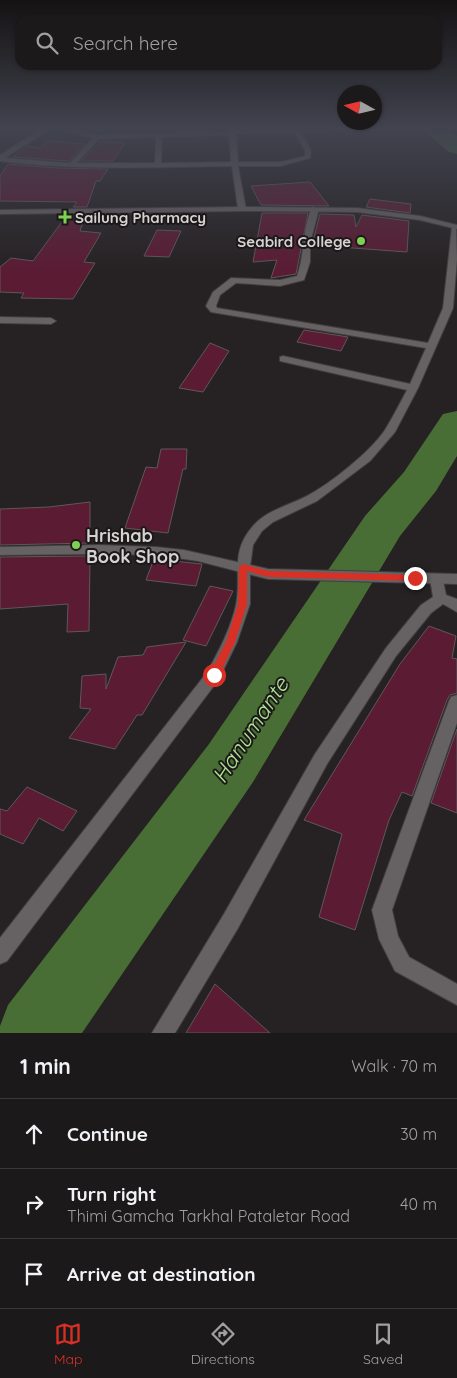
<!DOCTYPE html>
<html lang="en">
<head>
<meta charset="utf-8">
<style>
	:root { --surface:#1c191a; --page:#252223; --text:#f1f3f6; --muted:#a0a0a2; --line:#3a3839; --accent:#d93025 }
	body { margin:0; font-family:Quicksand,sans-serif; background:var(--page); color:var(--text) }
	.compass { position:absolute; left:337px; top:85px; width:45px; height:45px; border-radius:50%; background:var(--surface); box-shadow:0 1px 4px #0004; rotate:278deg }
	.stop { position:absolute; width:15px; height:15px; margin:-11px; border:4px solid #d93025; border-radius:50%; background:#fff }
	.stop.end { background:#d93025; border-color:#fff; box-shadow:0 1px 5px #0008 }
	.list { margin:0; padding:0; list-style:none }
	h2 { display:flex; justify-content:space-between; align-items:center; height:65px; margin:0; padding:0 20px; font-size:21px }
	h2 small { font-size:16px; font-weight:400; color:var(--muted) }
	.list li { display:grid; grid-template-columns:32px 1fr auto; gap:15px; align-items:center; box-sizing:border-box; height:70px; padding:0 20px; border-top:1px solid var(--line) }
	.list b { display:block; font-size:19px; white-space:nowrap }
	.list p { margin:0; font-size:16px; white-space:nowrap; color:var(--muted) }
	.list em { font-size:16px; font-style:normal; color:var(--muted) }
	.icon { flex:none; width:28px; height:28px; fill:none; stroke:currentColor; stroke-width:2; stroke-linecap:round; stroke-linejoin:round }
	.map { position:relative; flex:none; width:457px; height:1033px; overflow:hidden }
	.search { position:absolute; background:var(--surface); box-shadow:0 1px 4px #0004; left:15px; right:15px; top:15px; height:55px; display:flex; align-items:center; gap:12px; box-sizing:border-box; padding:0 18px; border-radius:15px; color:var(--muted); font-size:19px }
	.sheet { height:275px; background:var(--surface) }
	nav { display:flex; justify-content:space-around; align-items:center; box-sizing:border-box; height:70px; border-top:1px solid var(--line); background:var(--surface); font-size:14px; color:var(--muted) }
	nav a { display:grid; justify-items:center; gap:2px }
	nav .on { color:var(--accent) }
	.map>svg:first-child { display:block }
	.lines { fill:none; stroke-linecap:round; stroke-linejoin:round }
	.river { fill:#486e35; fill-rule:evenodd }
	.building { fill:#5b1b33; stroke:#5e585a }
	.street-casing { stroke:#423f3f; stroke-width:2 }
	.secondary-casing { stroke:#423f3f; stroke-width:2 }
	.street { fill:#666162; fill-rule:evenodd }
	.secondary { fill:#666162; fill-rule:evenodd }
	.route { fill:#d93025 }
	.poi-dot { fill:#7fd052; stroke:#1c1819; stroke-width:2 }
	.labels { text-anchor:middle; dominant-baseline:central; stroke-width:4; stroke-linejoin:round; paint-order:stroke }
	.far-poi-label { font-size:15px; font-weight:bold; fill:#d5d2d2; stroke:#1c1819; text-anchor:start }
	.poi-label { font-size:18px; font-weight:bold; fill:#d5d2d2; stroke:#1c1819; text-anchor:start }
	.near-water-label { font-size:22px; font-style:italic; fill:#aee793; stroke:#1c1819 }
</style>
</head>
<body>
<div class="map">
<svg width="457" height="1033" viewBox="0 0 457 1033">
	<rect width="100%" height="100%" fill="#262122"/>
	<g class="lines">
		<path class="river" d="M421 128H446L457 136V154L449 152Z
			M457 411V456L436 491 400 536 253 782 82 1033H0V1026L8 1005 209 744 365 516 404 472 443 414Z"/>
	</g>
	<path class="building" d="M49 141 85 144 69 161 13 157 27 146 40 148Z
		M101 142 125 143 113 161H81Z
		M8 164 58 168 108 169 100 181H96L87 207H73L77 202 0 201V176Z
		M310 182 329 206 261 205 251 186Z
		M370 199 411 204 410 213 366 207Z
		M262 213H308L296 274 271 278 277 260 253 262Z
		M320 214 354 215 356 227 362 215 409 221 407 252 312 245Z
		M67 215H85L80 231 101 233 84 262 95 263 73 299 21 298 24 293 0 292V267L11 258 33 261Z
		M157 230 181 231 169 257 144 256Z
		M304 330 348 337 341 351 297 342Z
		M210 343 229 351 203 392 179 388Z
		M161 449H187L186 469H183L168 533 125 528 146 467 157 468Z
		M90 502V543L0 545V509L49 507Z
		M90 556 89 631 67 632 68 604 0 609V557Z
		M154 559 202 564 196 586 146 580Z
		M210 586 233 591 206 646 183 640Z
		M429 626 456 636 452 658 457 659V693L450 695 447 700 412 796 402 792 389 820 355 930 319 917 342 834 304 820 400 664Z
		M186 642 142 715H137L115 749 69 738 91 709 80 708 82 676 106 674V689L118 657 143 655 147 647Z
		M457 729V813L431 803Z
		M27 787 77 811 63 831 39 818 23 844 0 834V809L7 811Z
		M215 984 270 1033H186Z"/>
	<g class="lines">
		<g class="street-casing">
			<path id="street" d="M52 128H64L97 135 229 131V128H235V131L379 128 376 130 300 132 311 150 310 158 281 166H238L246 209 242 211 238 209 232 166C154 167 78 171 0 161V155L41 129 52 128 5 158 70 163 93 138ZM294 132 305 150V156L281 162H238L236 134ZM229 135 231 162 161 163 162 137ZM156 137 155 163H77L99 139Z
				M312 207 319 209 310 243V262L304 280 280 286 236 283 220 295 216 306 217 308 428 343 443 308 452 227 456 225 457 259 453 308 418 388 395 432 370 461 317 501 273 522 262 531 253 545 250 567V604L237 642 219 679 7 961 0 964V938L208 671C219 650 231 628 236 605 242 575 229 552 254 525 267 510 290 505 307 496 330 484 370 452 385 430 393 417 400 403 407 390L280 361V357L283 356 410 384 426 348 211 312 206 306 213 292 231 278 280 280 297 276C305 254 302 230 312 207Z
				M0 317 51 318 56 321 51 324 0 323Z
				M437 574 442 576 446 595 457 599V612L443 604 431 613 396 656 327 764 238 928 175 1033H152L224 914 315 754 386 648 421 605 433 597 430 579 432 576Z
				M457 695V723L392 910 398 936 409 957 457 984V1005L395 971 379 939 372 910 449 701 451 697Z"/>
		</g>
		<g class="secondary-casing">
			<path id="secondary" d="M242 207 357 208 420 216 457 225V229L420 220 357 212 242 211 0 214V210Z
				M98 545 156 547 184 550 268 569 457 574V584L268 579 198 561 156 555 98 554 0 555V547Z"/>
		</g>
		<use href="#street" class="street"/>
		<use href="#secondary" class="secondary"/>
	</g>
	<linearGradient id="sky" x2="0" y2="1"><stop stop-color="#151213"/><stop offset="0.47" stop-color="#41434f"/><stop offset="1" stop-color="#41434f" stop-opacity="0"/></linearGradient>
	<rect width="457" height="273" fill="url(#sky)"/>
	<path class="route" d="M243 564 268 571 415 575 419 578 415 581 268 577 247 571V604L235 642 218 677 214 679 209 675 226 642 238 604 239 567Z"/>
	<g class="poi-dot">
		<path d="M62.5 209.5h5v5h5v5h-5v5h-5v-5h-5v-5h5z"/>
		<circle cx="361" cy="241" r="5"/>
		<circle cx="76" cy="545" r="5"/>
	</g>
	<g class="labels">
		<g class="far-poi-label">
			<text x="75" y="217">Sailung Pharmacy</text>
			<text x="351" y="241" text-anchor="end">Seabird College</text>
		</g>
		<g class="poi-label">
			<text x="86" y="535">Hrishab<tspan x="86" dy="21">Book Shop</tspan></text>
		</g>
		<g class="near-water-label">
			<text transform="translate(250 730) rotate(-57)">Hanumante</text>
		</g>
	</g>
</svg>
<svg class="compass" viewBox="-18 -18 36 36"><path d="M0-13l5 13h-10z" fill="#e53935"/><path d="M0 13l5-13h-10z" fill="#a0a0a2"/></svg>
<div class="stop" style="left:214px;top:675px"></div>
<div class="stop end" style="left:415px;top:578px"></div>
<div class="search"><svg class="icon" aria-label="search" viewBox="0 0 24 24"><circle cx="10" cy="10" r="6"/><path d="M15 15l6 6"/></svg>Search here</div>
</div>
<section class="sheet">
<h2>1 min<small>Walk · 70 m</small></h2>
<ul class="list">
<li><svg class="icon" aria-label="ahead" viewBox="0 0 24 24"><path d="M12 20V5M6 11l6-6 6 6"/></svg><div><b>Continue</b></div><em>30 m</em></li>
<li><svg class="icon" aria-label="right" viewBox="0 0 24 24"><path d="M7 20v-9h11M14 6l5 5-5 5"/></svg><div><b>Turn right</b><p>Thimi Gamcha Tarkhal Pataletar Road</p></div><em>40 m</em></li>
<li><svg class="icon" aria-label="arrive" viewBox="0 0 24 24"><path d="M6 21V4h12l-3 4 3 4H6"/></svg><div><b>Arrive at destination</b></div></li>
</ul>
</section>
<nav>
<a class="on"><svg class="icon" aria-label="map" viewBox="0 0 24 24"><path d="M3 6l6-2 6 2 6-2v14l-6 2-6-2-6 2zM9 4v14M15 6v14"/></svg>Map</a>
<a><svg class="icon" aria-label="directions" viewBox="0 0 24 24"><path d="M12 3l9 9-9 9-9-9zM9 14v-3h6M13 9l2 2-2 2"/></svg>Directions</a>
<a><svg class="icon" aria-label="saved" viewBox="0 0 24 24"><path d="M7 4h10v16l-5-4-5 4z"/></svg>Saved</a>
</nav>
</body>
</html>
